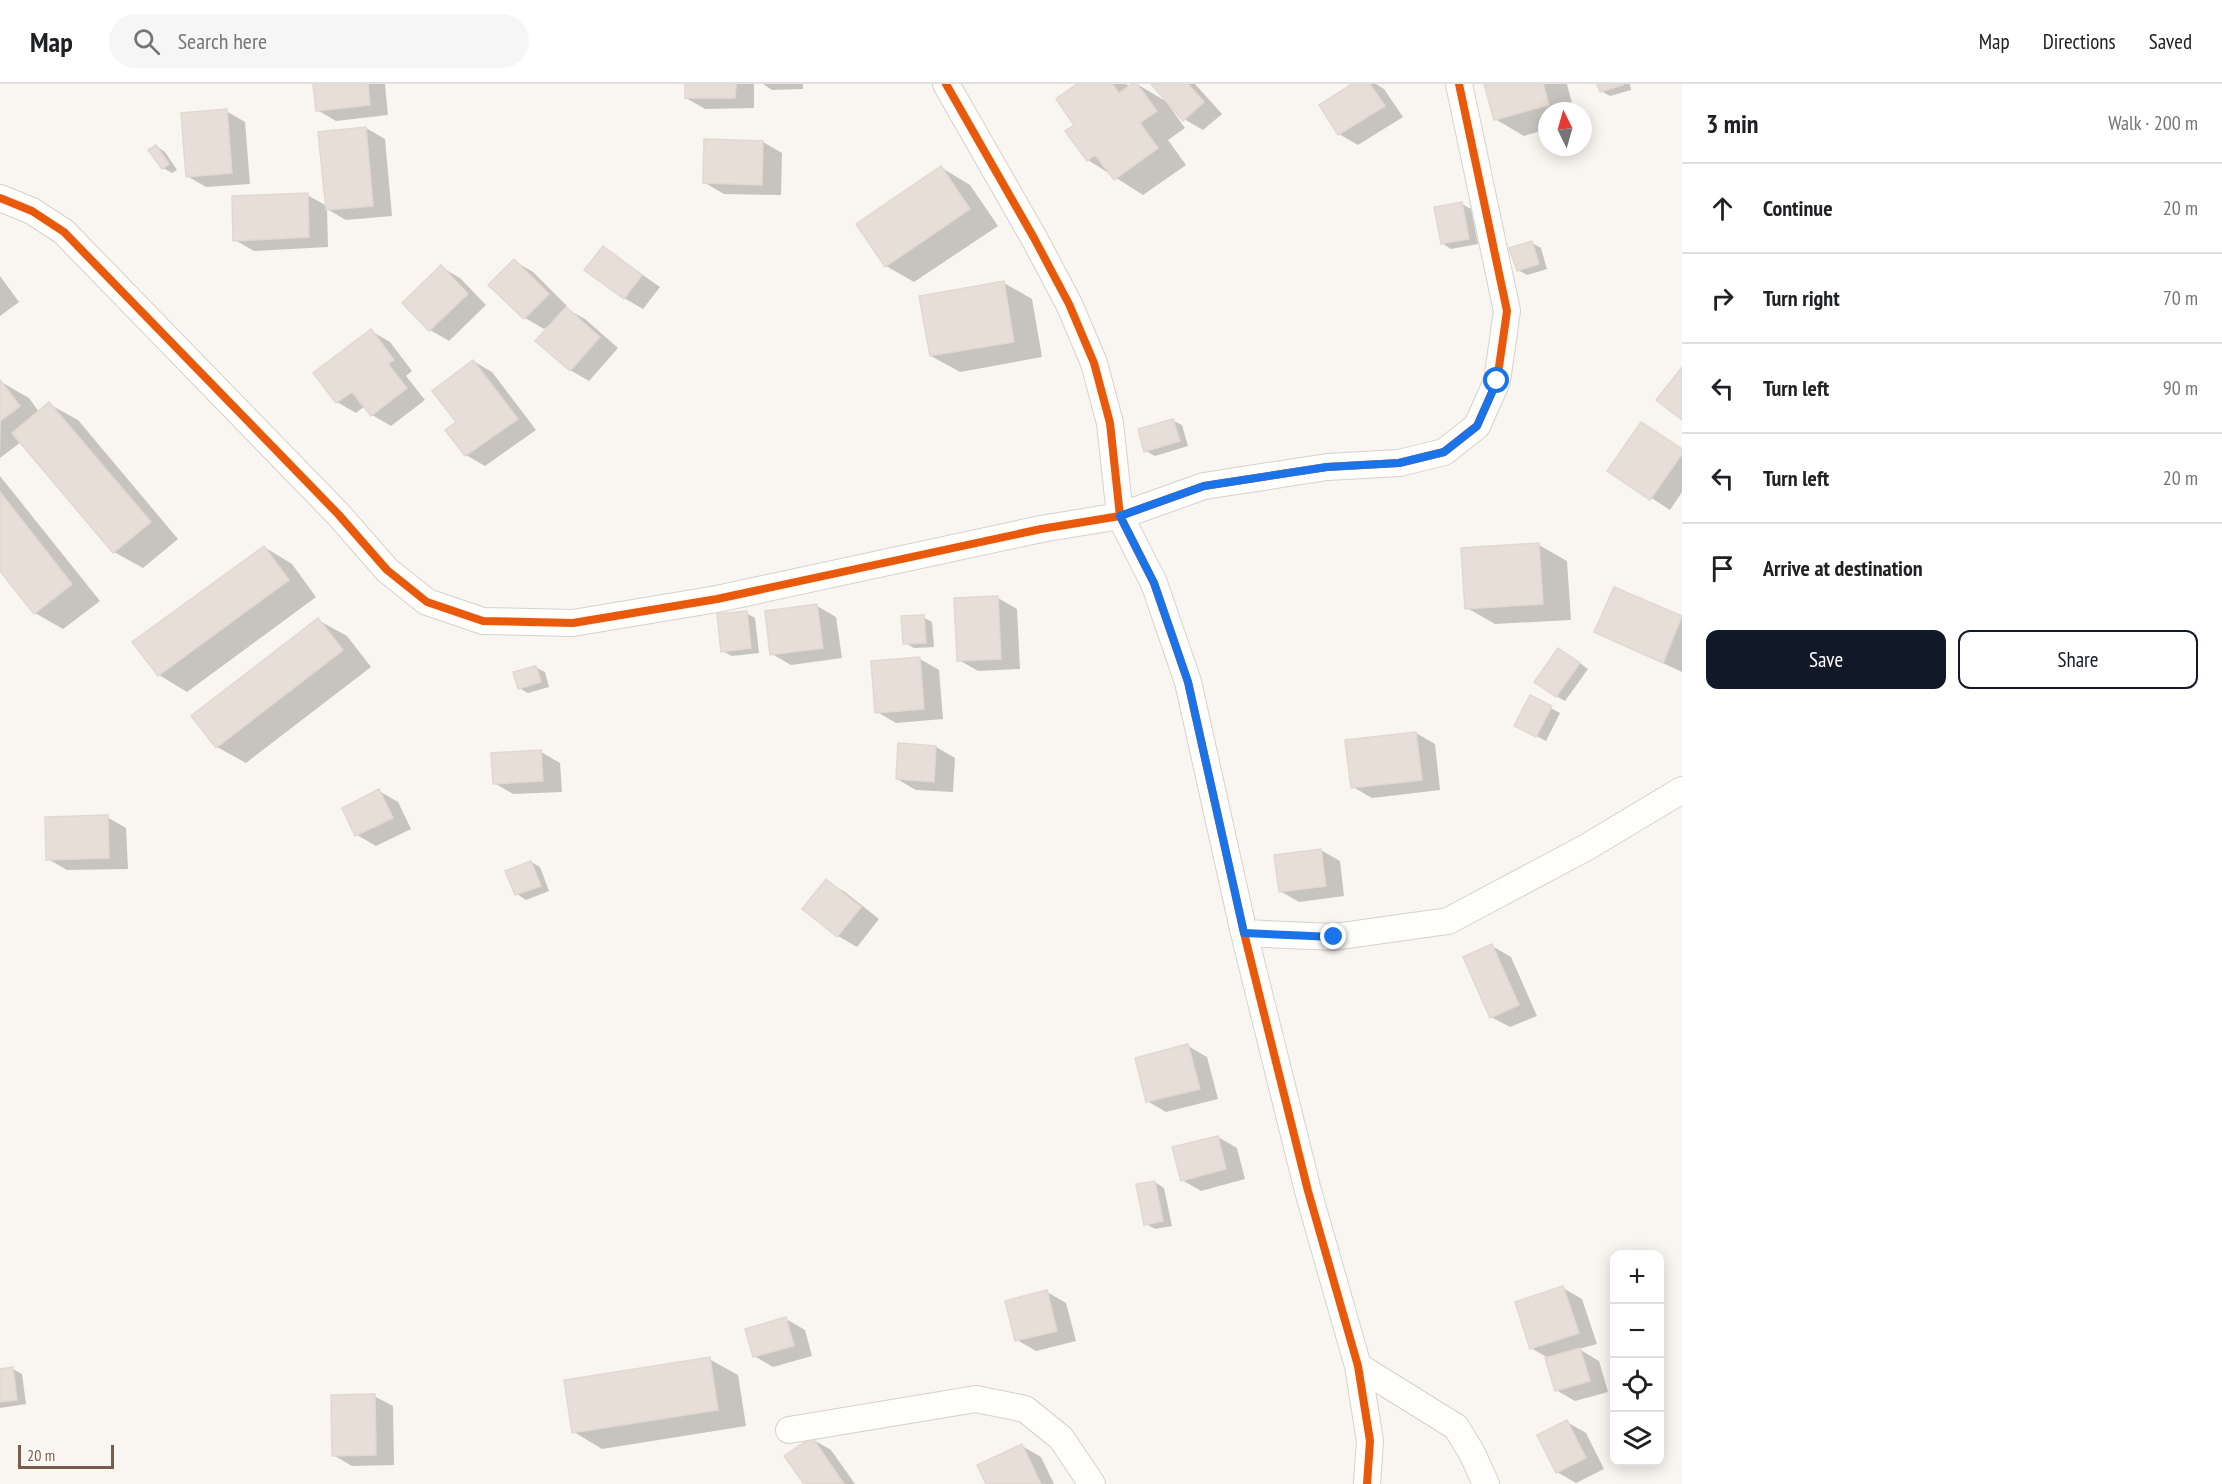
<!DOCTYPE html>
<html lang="en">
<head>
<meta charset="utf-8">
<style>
	:root { --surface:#fff; --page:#f6f6f6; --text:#202124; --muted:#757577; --line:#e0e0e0; --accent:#111827 }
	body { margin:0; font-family:"PT Sans Narrow",sans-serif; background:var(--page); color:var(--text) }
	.controls { position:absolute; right:18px; bottom:18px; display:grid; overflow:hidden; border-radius:12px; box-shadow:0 3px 15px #0003 }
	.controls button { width:54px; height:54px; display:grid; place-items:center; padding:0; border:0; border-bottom:2px solid var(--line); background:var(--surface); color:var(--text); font:30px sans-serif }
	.compass { position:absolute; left:1538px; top:18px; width:54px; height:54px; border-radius:50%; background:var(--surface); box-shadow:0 3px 15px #0003; rotate:355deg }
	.scale { position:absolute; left:18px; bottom:15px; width:96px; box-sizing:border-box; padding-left:6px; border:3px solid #7a5c4d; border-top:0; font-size:16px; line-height:21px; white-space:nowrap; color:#7a5c4d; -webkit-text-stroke:4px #fffaf3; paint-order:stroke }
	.stop { position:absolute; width:18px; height:18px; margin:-14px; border:4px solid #1a73e8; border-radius:50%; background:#fff }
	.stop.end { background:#1a73e8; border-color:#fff; box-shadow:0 2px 6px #0008 }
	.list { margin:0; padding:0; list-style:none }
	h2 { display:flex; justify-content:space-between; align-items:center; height:78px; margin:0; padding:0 24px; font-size:26px }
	h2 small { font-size:20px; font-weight:400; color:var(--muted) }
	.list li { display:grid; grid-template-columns:39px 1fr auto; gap:18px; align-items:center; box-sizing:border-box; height:90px; padding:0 24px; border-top:2px solid var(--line) }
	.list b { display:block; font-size:22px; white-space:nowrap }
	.list em { font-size:20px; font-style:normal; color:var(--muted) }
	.actions { display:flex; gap:12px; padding:18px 24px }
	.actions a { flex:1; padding:14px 0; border:2px solid var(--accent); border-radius:12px; text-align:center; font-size:21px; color:var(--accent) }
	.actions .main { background:var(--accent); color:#fff }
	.icon { flex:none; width:33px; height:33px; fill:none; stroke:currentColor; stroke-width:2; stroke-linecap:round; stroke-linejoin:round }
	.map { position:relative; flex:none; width:1682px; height:1400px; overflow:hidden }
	header { display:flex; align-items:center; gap:36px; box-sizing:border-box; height:84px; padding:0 30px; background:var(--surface); border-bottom:2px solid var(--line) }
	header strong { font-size:28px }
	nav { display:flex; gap:33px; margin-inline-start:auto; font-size:21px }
	.search { width:420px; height:54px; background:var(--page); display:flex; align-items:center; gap:15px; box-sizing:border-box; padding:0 21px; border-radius:33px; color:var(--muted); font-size:22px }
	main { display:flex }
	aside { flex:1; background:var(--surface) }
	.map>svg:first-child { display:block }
	.shadow { fill:#0003 }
	.building { fill:#e6ded7; stroke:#e2d8d2; stroke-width:1.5 }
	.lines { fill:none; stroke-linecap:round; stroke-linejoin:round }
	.street-casing { stroke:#d7d1cb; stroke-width:28 }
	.street { stroke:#fefefd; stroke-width:26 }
	.cycleway-casing { stroke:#fffaf3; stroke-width:11 }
	.cycleway { stroke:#e8590c; stroke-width:8 }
	.route { stroke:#1a73e8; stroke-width:8 }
</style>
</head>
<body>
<header>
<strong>Map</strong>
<div class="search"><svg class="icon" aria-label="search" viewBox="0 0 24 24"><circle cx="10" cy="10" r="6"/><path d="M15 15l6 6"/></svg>Search here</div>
<nav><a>Map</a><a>Directions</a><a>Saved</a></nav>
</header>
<main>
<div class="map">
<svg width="1682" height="1400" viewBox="0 0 1682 1400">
	<rect width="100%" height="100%" fill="#f9f5f0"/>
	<path class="shadow" d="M314 0H385L388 31 336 37 317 26Z
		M686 0H754V24L705 25 686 14Z
		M763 0H803V5L772 6Z
		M1080 0H1126L1130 3 1137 0 1167 18 1153 0H1195L1222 30 1203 46 1184 35 1169 18 1167 19 1185 44 1168 56 1186 81 1143 111 1088 76 1076 41Z
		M1355 0H1376L1384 5 1403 33 1358 61 1339 50 1321 21Z
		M1486 0H1567L1574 27H1547V45L1524 52 1495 35Z
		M1599 0H1630L1631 6 1610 12 1601 7Z
		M226 27 245 38 250 100 206 103 187 92Z
		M366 44 385 55 392 132 346 136 327 125 328 163 254 167 235 156 307 111 327 122Z
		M706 57 763 58 782 69 781 111 724 110 705 99Z
		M156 62 165 68 177 86 172 89 163 84Z
		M942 84 970 101 998 142 914 198 886 182Z
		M1462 120 1471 125 1478 160 1451 165 1442 159Z
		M1532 159 1541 164 1547 185 1527 191 1518 186Z
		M604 164 660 203 643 225 624 214Z
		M514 177 533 188 567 222 565 224 585 235 618 264 589 297 570 286 549 241 544 245 525 234 490 201Z
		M441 183 460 194 486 221 449 257 430 246Z
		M0 192 19 218 0 232Z
		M1004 199 1032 215 1042 273 960 288 931 272Z
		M371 247 390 258 412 287 406 292 425 316 391 342 372 331 365 322 356 329 337 318Z
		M473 277 492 288 536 346 485 382 466 371 447 346 458 338Z
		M1 298 29 314 39 328 49 320 78 336 178 455 143 484 114 468 21 358 0 374Z
		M1172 336 1182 341 1188 362 1155 372 1146 367Z
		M1642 340 1682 365V408L1670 426 1610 387Z
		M0 392 100 517 63 545 35 529 0 484Z
		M1539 461 1567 477 1571 536 1495 540 1467 524Z
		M264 463 292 480 316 513 187 608 159 591Z
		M1615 505 1682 534V588L1596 548Z
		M998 514 1017 525 1020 585 978 587 959 576Z
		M817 522 836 533 842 574 791 581 772 570Z
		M746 529 755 534 759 569 732 572 722 567Z
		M923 533 932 538 934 563 914 564 905 559Z
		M318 536 347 552 371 583 246 679 217 663Z
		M1568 571 1588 585 1565 617 1556 612Z
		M920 575 939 586 943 635 896 639 877 628Z
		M535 583 545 588 549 603 528 609 519 604Z
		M1530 613 1560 629 1546 657 1525 646Z
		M1416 649 1435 660 1440 706 1372 714 1353 703Z
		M936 663 955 674 953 708 916 706 897 695Z
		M541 668 560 679 562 708 513 710 494 699Z
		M379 707 398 718 411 745 376 762 357 751Z
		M107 733 126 744 128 785 67 786 48 775Z
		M1321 766 1340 777 1344 812 1299 818 1280 807Z
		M531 778 540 783 549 807 526 816 517 810 507 788Z
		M826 797 845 808 879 835 857 863 838 852 804 825Z
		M1492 862 1511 873 1537 932 1510 943 1491 933Z
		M1188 962 1207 973 1218 1015 1166 1028 1147 1017Z
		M1218 1053 1237 1064 1245 1095 1201 1107 1182 1096Z
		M1155 1098 1164 1104 1172 1142 1155 1145 1146 1140Z
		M1563 1204 1582 1215 1597 1260 1579 1265 1599 1277 1608 1308 1575 1317 1556 1306 1550 1275 1531 1264Z
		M1047 1208 1066 1219 1076 1257 1036 1267 1017 1256Z
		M786 1235 805 1246 812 1272 773 1283 754 1272Z
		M709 1275 738 1291 746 1342 602 1365 574 1348Z
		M13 1285 22 1290 26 1320 0 1324V1287Z
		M374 1312 393 1322 394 1381 352 1382 333 1371Z
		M1567 1338 1586 1349 1604 1385 1576 1399 1557 1388Z
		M812 1355 831 1366 855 1400H805Z
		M1022 1362 1041 1373 1054 1400H988Z"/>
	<path class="building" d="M313 0H368L370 21 316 27Z
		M685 0H736L735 14H685Z
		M1077 0H1112L1119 9 1132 0H1137L1157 27 1140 39 1158 64 1114 96 1095 71 1087 77 1065 47 1074 41 1056 15Z
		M1151 0H1188L1204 18 1183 37Z
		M1352 0H1370L1385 22 1338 51 1319 21Z
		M1484 0H1543L1549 21 1494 36Z
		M1597 0H1623V1L1600 8Z
		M227 25 232 89 186 93 181 29Z
		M366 43 373 122 326 126 318 48Z
		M704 55 763 57 762 101 703 99Z
		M156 61 169 80 162 85 148 66Z
		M941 82 970 125 885 183 856 140Z
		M308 109 309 153 233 157 232 112Z
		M1462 118 1469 155 1441 160 1434 123Z
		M1532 157 1539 180 1517 187 1509 164Z
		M603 162 642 191 624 215 584 186Z
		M514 175 549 210 524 235 488 201Z
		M441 181 468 210 429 247 402 219Z
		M1004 197 1014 258 930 272 919 212Z
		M566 223 600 253 570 287 535 257Z
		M371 245 394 276 388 280 407 304 371 332 352 308 336 319 313 289Z
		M473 276 518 335 465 372 445 346 456 338 432 307Z
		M1682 283V336L1656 316Z
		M0 296 20 322 0 337Z
		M49 318 151 438 113 469 12 349Z
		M1173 335 1180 357 1144 368 1138 345Z
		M1641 338 1682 365V370L1650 416 1607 387Z
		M0 408 72 500 34 530 0 487Z
		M1539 459 1543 520 1465 525 1461 464Z
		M264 462 289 496 158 592 132 558Z
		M1614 503 1682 532 1663 579 1594 548Z
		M998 512 1001 575 957 577 954 514Z
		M817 520 823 564 770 571 765 527Z
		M747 527 751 564 721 568 717 530Z
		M924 531 926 559 903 560 901 532Z
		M318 534 343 566 216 664 191 632Z
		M1558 564 1580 579 1556 613 1534 598Z
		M920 573 924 625 875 629 871 577Z
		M536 582 541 598 518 605 513 588Z
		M1530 611 1552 622 1536 653 1514 642Z
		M1416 648 1422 696 1351 704 1345 656Z
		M898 659 936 662 934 698 896 695Z
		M541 666 543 697 493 700 491 669Z
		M379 705 393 734 355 752 342 724Z
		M108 731 109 774 46 776 45 733Z
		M1321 765 1326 802 1279 808 1274 771Z
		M531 777 541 802 515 811 505 787Z
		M826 795 861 823 837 853 802 825Z
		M1492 860 1519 921 1490 934 1463 873Z
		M1188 960 1200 1005 1146 1018 1135 974Z
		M1218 1052 1226 1085 1181 1097 1172 1063Z
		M1155 1097 1163 1137 1144 1141 1136 1100Z
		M1563 1202 1579 1249 1530 1265 1515 1218Z
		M1047 1206 1057 1247 1015 1257 1005 1217Z
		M786 1233 794 1262 753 1273 745 1245Z
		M1580 1264 1590 1297 1555 1307 1545 1274Z
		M710 1273 718 1326 572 1349 564 1296Z
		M13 1283 17 1316 0 1318V1285Z
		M375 1310 376 1371 332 1372 331 1311Z
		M1567 1336 1586 1374 1556 1389 1537 1351Z
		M812 1353 844 1400H804L784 1372Z
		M1022 1360 1041 1400H986L977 1381Z"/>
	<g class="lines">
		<g class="street-casing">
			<path id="street" d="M946 0 1034 154 1069 220 1094 279 1110 339 1120 432 1154 499 1188 598 1244 849 1308 1107 1358 1282 1370 1357 1367 1400
				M0 114 32 127 64 148 338 430 387 486 427 518 483 537 573 539 717 515 1041 445 1120 432 1204 402 1327 383 1399 379 1444 368 1477 342 1497 297 1507 227 1459 0
				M1244 849 1334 853 1448 837 1587 763 1682 706
				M1358 1282 1456 1343 1472 1369 1486 1400
				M789 1346 976 1315 1025 1325 1061 1354 1092 1400"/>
		</g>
		<use href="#street" class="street"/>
		<g class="cycleway-casing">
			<path id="cycleway" d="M946 0 1034 154 1069 220 1094 279 1110 339 1120 432 1154 499 1188 598 1244 849 1308 1107 1358 1282 1370 1357 1367 1400
				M0 114 32 127 64 148 338 430 387 486 427 518 483 537 573 539 717 515 1041 445 1120 432 1204 402 1327 383 1399 379 1444 368 1477 342 1497 297 1507 227 1459 0"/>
		</g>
		<use href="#cycleway" class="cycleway"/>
	</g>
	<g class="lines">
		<path class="route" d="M1334 853 1244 849 1188 598 1154 499 1120 432 1204 402 1327 383 1399 379 1444 368 1477 342 1497 297"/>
	</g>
</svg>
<div class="controls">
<button>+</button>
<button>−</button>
<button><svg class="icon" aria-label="locate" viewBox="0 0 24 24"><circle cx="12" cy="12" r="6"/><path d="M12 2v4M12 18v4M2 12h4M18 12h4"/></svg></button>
<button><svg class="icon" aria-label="layers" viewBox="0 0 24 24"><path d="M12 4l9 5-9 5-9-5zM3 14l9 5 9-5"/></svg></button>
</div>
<svg class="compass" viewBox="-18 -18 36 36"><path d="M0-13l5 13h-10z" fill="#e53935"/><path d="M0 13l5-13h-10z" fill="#757577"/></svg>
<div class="scale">20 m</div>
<div class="stop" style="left:1497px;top:297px"></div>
<div class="stop end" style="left:1334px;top:853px"></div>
</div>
<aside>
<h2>3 min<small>Walk · 200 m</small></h2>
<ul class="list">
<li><svg class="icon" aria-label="ahead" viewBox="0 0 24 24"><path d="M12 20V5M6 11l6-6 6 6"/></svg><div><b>Continue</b></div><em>20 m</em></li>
<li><svg class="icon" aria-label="right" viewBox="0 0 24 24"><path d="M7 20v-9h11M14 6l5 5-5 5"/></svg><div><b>Turn right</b></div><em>70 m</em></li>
<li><svg class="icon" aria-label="left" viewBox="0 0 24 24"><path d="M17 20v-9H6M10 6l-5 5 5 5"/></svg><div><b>Turn left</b></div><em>90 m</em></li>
<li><svg class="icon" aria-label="left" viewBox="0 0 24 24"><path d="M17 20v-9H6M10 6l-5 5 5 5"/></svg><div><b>Turn left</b></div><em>20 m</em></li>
<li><svg class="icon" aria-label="arrive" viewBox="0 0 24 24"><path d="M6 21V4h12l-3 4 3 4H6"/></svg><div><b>Arrive at destination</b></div></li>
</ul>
<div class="actions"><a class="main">Save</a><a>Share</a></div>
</aside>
</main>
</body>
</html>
